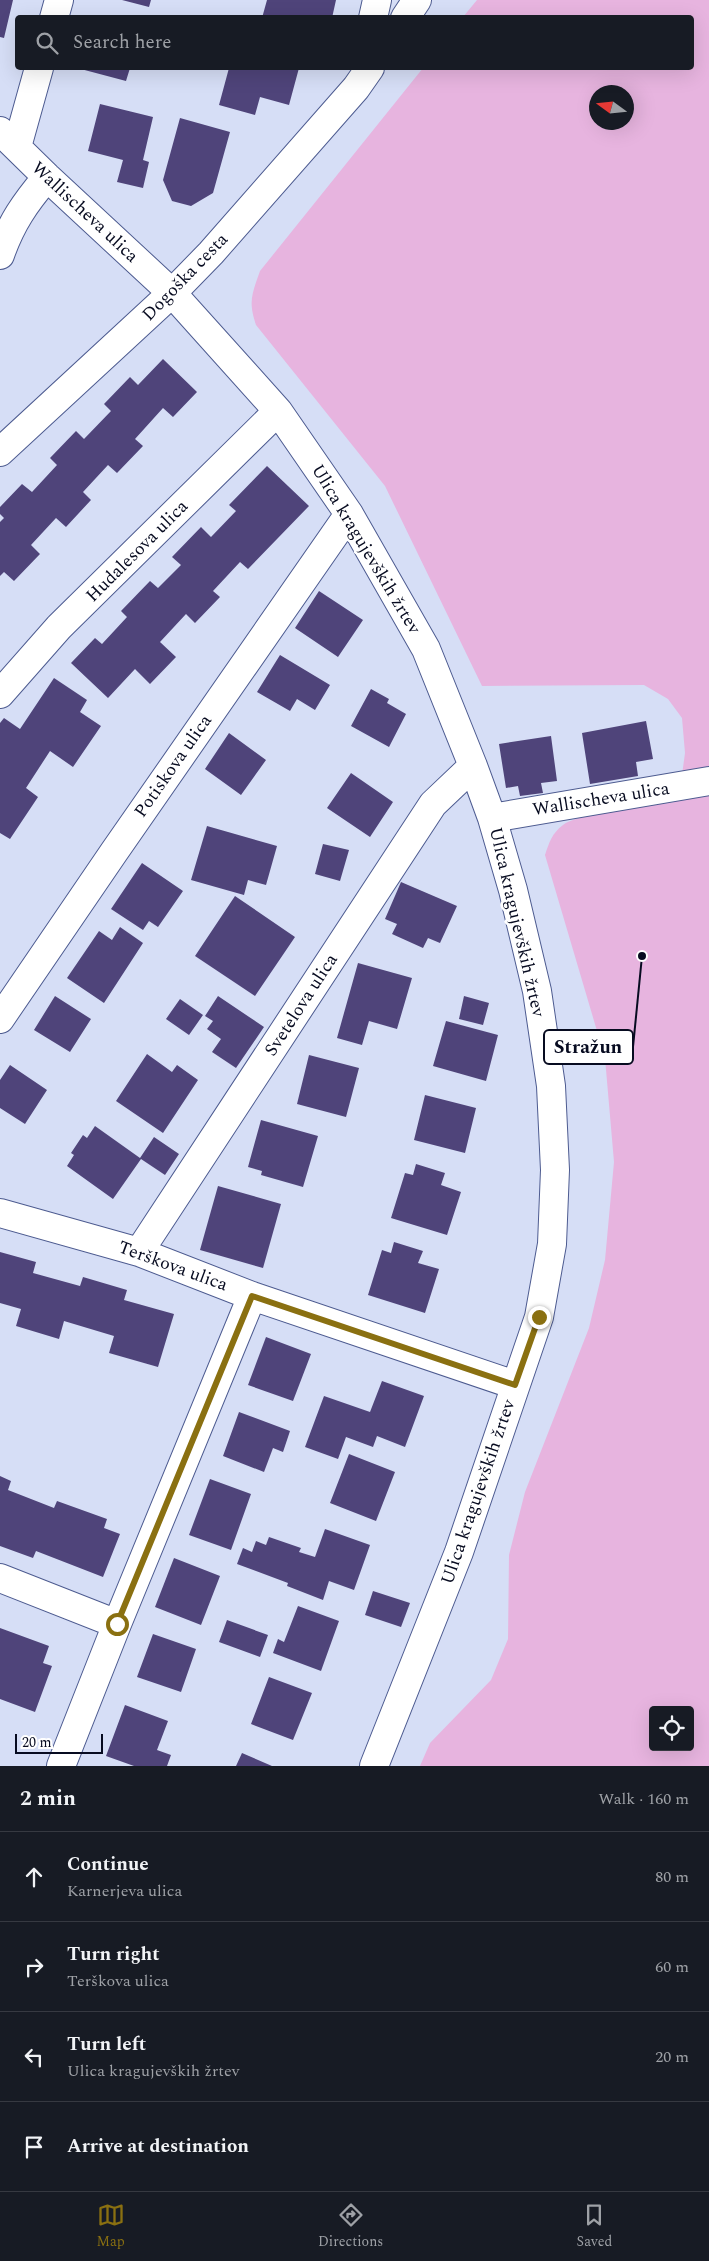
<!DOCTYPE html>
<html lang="en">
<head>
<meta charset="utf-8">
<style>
	:root { --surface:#171b24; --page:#20242c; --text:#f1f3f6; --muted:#9ea1a6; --line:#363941; --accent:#8a7011 }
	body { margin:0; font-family:Spectral,serif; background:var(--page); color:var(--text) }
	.controls { position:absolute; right:15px; bottom:15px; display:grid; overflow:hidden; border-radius:5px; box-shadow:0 5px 20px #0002 }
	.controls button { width:45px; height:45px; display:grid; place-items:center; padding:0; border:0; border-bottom:1px solid var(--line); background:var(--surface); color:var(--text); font:25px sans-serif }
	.compass { position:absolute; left:589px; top:85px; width:45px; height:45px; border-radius:50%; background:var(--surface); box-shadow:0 5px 20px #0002; rotate:285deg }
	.scale { position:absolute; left:15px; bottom:12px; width:88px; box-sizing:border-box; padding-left:5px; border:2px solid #070b20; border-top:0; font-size:14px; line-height:18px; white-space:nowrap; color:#070b20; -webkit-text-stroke:4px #fff; paint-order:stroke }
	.stop { position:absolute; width:15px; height:15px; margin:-11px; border:4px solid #8a7011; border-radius:50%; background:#fff }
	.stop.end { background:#8a7011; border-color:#fff; box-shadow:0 1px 5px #0008 }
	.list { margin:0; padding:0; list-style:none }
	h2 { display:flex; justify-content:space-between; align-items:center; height:65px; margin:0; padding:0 20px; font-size:21px }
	h2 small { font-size:16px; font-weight:400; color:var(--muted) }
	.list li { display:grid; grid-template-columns:32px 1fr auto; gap:15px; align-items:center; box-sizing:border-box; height:90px; padding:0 20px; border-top:1px solid var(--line) }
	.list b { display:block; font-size:19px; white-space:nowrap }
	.list p { margin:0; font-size:16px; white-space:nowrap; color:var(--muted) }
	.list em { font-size:16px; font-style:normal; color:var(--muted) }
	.icon { flex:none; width:28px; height:28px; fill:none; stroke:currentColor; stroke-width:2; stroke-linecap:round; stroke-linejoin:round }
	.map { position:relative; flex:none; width:709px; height:1766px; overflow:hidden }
	.search { position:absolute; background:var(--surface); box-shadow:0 5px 20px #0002; left:15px; right:15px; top:15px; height:55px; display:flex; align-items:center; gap:12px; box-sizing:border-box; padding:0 18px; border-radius:5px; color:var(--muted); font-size:19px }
	.sheet { height:425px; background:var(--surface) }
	nav { display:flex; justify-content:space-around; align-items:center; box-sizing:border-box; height:70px; border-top:1px solid var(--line); background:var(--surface); font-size:14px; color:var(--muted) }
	nav a { display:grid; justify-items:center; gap:2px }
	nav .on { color:var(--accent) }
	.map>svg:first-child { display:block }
	.green { fill:#e7b4df; fill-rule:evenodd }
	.building { fill:#4f447a }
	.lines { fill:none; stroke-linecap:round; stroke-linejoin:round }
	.minor-casing { stroke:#4d5b90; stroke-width:30 }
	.tertiary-casing { stroke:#4d5b90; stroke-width:30 }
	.minor { stroke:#fff; stroke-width:28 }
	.tertiary { stroke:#fff; stroke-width:28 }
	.route { stroke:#8a7011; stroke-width:6 }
	.labels { text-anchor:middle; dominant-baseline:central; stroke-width:5; stroke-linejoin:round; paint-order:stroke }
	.street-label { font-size:18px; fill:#070b20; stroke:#fff }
	.leader { fill:none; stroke:#070b20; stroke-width:2 }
	.callout-dot { fill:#070b20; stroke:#fff; stroke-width:2 }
	.callout { fill:#fff; stroke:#070b20; stroke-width:2 }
	.callout-label { font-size:19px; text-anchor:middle; font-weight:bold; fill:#070b20 }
</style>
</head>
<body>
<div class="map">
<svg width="709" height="1766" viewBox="0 0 709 1766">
	<rect width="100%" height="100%" fill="#d6def6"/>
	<path class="green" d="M477 0H709V1766H420L430 1743 491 1680 508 1639 509 1555 525 1492 589 1328 605 1260 614 1162 605 1058 545 855C549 843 552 833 563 825 578 813 651 806 674 802L682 775 685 753 682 718 668 699 644 685 482 686 385 486 256 325C248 301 252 294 260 271L423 68H692V18L463 17ZM596 92H626V122H596ZM653 1710H690V1747H653Z"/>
	<path class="building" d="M0 0H13L4 38 0 37Z
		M122 0H151L149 7Z
		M267 0H336L332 18H262Z
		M77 68H130L126 81Z
		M229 68H299L289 105 260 97 255 115 219 105Z
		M100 104 153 117 143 160 149 162 143 188 117 182 123 160 88 151Z
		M180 118 230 132 213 193 191 206 172 201 163 180Z
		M163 359 197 392 173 417 163 408 135 439 143 446 117 473 108 465 83 492 91 500 66 527 56 518 31 545 40 554 14 581 4 572 0 576V522L4 518 0 514V507L22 484 32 492 57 465 50 458 76 431 84 439 111 411 104 404 130 377 138 385Z
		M267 466 309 506 248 569 240 562 213 591 220 597 195 623 186 614 160 642 176 657 150 684 135 669 108 698 71 663 95 638 102 644 127 617 121 611 150 581 158 588 181 565 172 557 201 527 211 537 236 511 229 505Z
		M319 591 363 620 338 657 295 628Z
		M280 655 330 685 315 710 297 699 290 711 257 692Z
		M54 678 87 700 80 712 101 726 73 767 50 751 26 788 38 797 10 839 0 833V723L4 718 20 729Z
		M371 689 389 699 387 703 406 714 389 747 351 726Z
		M646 721 653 759 636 762 638 776 590 784 582 733Z
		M229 733 266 760 241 795 205 769Z
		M551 736 557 781 541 783 543 793 520 796 518 786 506 788 499 744Z
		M351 773 393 802 370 837 327 808Z
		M207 826 277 846 266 885 248 880 244 895 191 880Z
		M323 844 349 850 340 881 315 874Z
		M142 863 183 891 158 927 149 921 143 930 111 909Z
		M401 882 457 906 440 943 428 938 423 948 392 934 397 924 385 919Z
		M235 896 295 937 255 996 195 956Z
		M120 927 143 943 104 1003 67 978 99 931 112 940Z
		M358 963 412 978 397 1029 369 1021 362 1045 337 1038Z
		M55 996 91 1019 70 1052 34 1030Z
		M218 996 264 1027 236 1068 212 1052 221 1039 207 1029 213 1021 205 1016Z
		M464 996 489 1003 483 1025 459 1019Z
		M180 999 203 1015 189 1035 166 1019Z
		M446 1021 498 1035 486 1081 433 1066Z
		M147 1054 172 1072 177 1065 198 1080 163 1133 116 1101Z
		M309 1055 359 1068 346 1117 297 1104Z
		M10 1065 47 1090 25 1124 0 1108V1080Z
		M425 1095 476 1108 465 1153 414 1140Z
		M261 1120 318 1136 303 1187 261 1175 262 1171 248 1167Z
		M95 1126 140 1158 154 1137 179 1154 165 1175 141 1159 113 1199 67 1166 74 1155 71 1153 83 1135 87 1138Z
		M416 1164 445 1173 441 1185 461 1192 447 1235 391 1218 405 1173 413 1175Z
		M218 1186 281 1204 263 1268 200 1250Z
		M394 1242 423 1251 418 1263 439 1269 425 1313 368 1295 382 1250 391 1253Z
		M0 1252 36 1262 33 1273 80 1286 83 1277 127 1290 124 1300 174 1314 158 1367 109 1353 114 1336 64 1321 59 1339 16 1326 21 1309 0 1303Z
		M266 1337 311 1354 293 1401 248 1385Z
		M382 1381 424 1396 405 1447 377 1436 373 1447 346 1437 338 1459 305 1447 324 1396 370 1412Z
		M239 1412 290 1431 283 1452 273 1448 264 1472 223 1456Z
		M349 1454 395 1472 376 1521 330 1503Z
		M0 1476 11 1481 8 1490 54 1508 57 1501 107 1519 104 1528 120 1534 103 1577 36 1551 33 1558 0 1546Z
		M210 1479 251 1494 231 1550 189 1535Z
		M325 1529 370 1545 354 1590 329 1581 323 1600 287 1586 288 1583 237 1564 243 1548 252 1552 256 1541 266 1545 269 1537 301 1548 299 1552 315 1557Z
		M174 1558 220 1576 201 1625 155 1607Z
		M373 1591 410 1603 401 1627 365 1615Z
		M298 1606 339 1621 321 1671 273 1653 278 1639 284 1642Z
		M227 1620 268 1635 260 1657 219 1642Z
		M0 1628 49 1646 43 1663 52 1666 35 1712 0 1699Z
		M153 1634 196 1649 181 1692 137 1677Z
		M269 1677 312 1693 293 1740 251 1724Z
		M125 1705 168 1721 157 1750 171 1755 167 1766H134L106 1756Z
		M242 1753 272 1766H236Z"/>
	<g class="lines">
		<g class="minor-casing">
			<path id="minor" d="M54 18 59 0
				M373 18 377 0
				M405 18 417 0
				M0 131 47 177 172 293 278 411 349 514 426 649 473 766 492 818 513 890 537 991 551 1086 555 1170 552 1244 539 1317 459 1552 374 1766
				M17 147 39 68
				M0 255C11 223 25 203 47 177
				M172 293 211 253 356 88 370 68
				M0 694 59 627 278 411
				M492 818 709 781
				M0 1019 114 852 349 514
				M0 1213 139 1252 252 1296 515 1385
				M139 1252 433 804 473 766
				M0 1578 117 1624
				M61 1766 117 1624 252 1296"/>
		</g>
		<g class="tertiary-casing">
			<path id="tertiary" d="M0 452 172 293"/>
		</g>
		<use href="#minor" class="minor"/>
		<use href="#tertiary" class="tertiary"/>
	</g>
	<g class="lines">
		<path class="route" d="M117 1624 252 1296 515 1385 539 1317"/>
	</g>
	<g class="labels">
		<g class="street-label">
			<text transform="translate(85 212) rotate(43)">Wallischeva ulica</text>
			<text transform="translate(185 277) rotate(-46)">Dogoška cesta</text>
			<text transform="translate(366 549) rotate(59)">Ulica kragujevških žrtev</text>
			<text transform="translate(137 551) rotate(-45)">Hudalesova ulica</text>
			<text transform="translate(173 766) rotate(-55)">Potiskova ulica</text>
			<text transform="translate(601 799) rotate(-9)">Wallischeva ulica</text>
			<text transform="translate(517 922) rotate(77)">Ulica kragujevških žrtev</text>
			<text transform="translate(301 1005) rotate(-57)">Svetelova ulica</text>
			<text transform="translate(173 1266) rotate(20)">Terškova ulica</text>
			<text transform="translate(478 1492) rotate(-71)">Ulica kragujevških žrtev</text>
		</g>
	</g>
	<path class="leader" d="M642 956L633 1047"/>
	<circle class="callout-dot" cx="642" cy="956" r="5"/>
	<rect class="callout" x="544" y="1030" width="89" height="34" rx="5"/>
	<g class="callout-label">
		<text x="588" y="1053">Stražun</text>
	</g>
</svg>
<div class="controls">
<button><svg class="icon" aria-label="locate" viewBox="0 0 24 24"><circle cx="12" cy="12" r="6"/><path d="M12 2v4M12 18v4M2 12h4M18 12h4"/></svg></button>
</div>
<svg class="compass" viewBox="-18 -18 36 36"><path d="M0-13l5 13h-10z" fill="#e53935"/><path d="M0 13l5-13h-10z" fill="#9ea1a6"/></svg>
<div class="scale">20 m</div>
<div class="stop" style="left:117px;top:1624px"></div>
<div class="stop end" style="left:539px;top:1317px"></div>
<div class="search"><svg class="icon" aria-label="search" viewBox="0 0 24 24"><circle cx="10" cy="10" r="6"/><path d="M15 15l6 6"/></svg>Search here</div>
</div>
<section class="sheet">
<h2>2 min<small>Walk · 160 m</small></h2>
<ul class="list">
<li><svg class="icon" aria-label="ahead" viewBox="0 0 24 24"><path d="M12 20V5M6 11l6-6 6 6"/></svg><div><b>Continue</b><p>Karnerjeva ulica</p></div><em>80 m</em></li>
<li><svg class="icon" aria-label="right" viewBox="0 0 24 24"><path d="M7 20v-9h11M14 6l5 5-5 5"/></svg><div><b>Turn right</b><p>Terškova ulica</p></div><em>60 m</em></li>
<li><svg class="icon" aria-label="left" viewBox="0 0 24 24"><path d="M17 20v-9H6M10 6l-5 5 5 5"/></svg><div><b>Turn left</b><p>Ulica kragujevških žrtev</p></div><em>20 m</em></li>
<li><svg class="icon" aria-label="arrive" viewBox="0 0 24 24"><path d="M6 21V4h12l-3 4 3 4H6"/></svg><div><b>Arrive at destination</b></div></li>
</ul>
</section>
<nav>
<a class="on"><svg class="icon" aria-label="map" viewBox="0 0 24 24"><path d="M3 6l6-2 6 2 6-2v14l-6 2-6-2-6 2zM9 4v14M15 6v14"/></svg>Map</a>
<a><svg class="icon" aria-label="directions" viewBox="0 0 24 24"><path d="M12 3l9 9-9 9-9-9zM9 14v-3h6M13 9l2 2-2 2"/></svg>Directions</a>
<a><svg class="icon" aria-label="saved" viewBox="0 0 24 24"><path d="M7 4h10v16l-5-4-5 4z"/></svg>Saved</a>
</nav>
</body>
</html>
